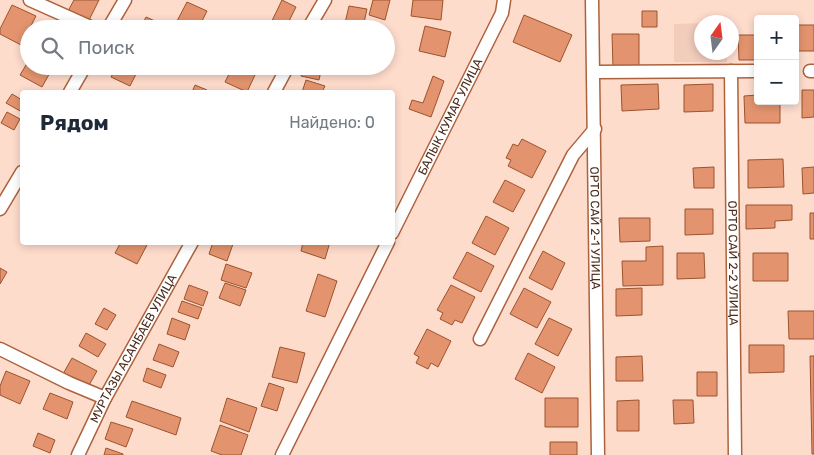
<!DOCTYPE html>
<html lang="ru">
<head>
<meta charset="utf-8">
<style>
	:root { --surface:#fff; --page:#f6f6f7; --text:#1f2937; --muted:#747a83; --line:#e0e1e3 }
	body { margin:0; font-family:Rubik,sans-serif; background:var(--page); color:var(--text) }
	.controls { position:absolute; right:15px; top:15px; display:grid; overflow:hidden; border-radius:5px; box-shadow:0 2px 8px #0003 }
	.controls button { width:45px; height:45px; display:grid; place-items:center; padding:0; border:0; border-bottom:1px solid var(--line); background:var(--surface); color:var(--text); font:25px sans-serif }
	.compass { position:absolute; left:694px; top:15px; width:45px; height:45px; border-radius:50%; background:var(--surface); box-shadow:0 2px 8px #0003; rotate:14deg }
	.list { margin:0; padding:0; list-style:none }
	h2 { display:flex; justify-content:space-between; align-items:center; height:65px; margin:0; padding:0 20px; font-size:21px }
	h2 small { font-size:16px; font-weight:400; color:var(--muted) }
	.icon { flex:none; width:28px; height:28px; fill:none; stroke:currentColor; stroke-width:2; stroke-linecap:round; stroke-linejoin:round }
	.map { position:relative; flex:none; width:814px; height:455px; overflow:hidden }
	.search { position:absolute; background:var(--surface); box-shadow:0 2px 8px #0003; left:20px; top:20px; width:375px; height:55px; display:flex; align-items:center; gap:12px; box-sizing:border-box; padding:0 18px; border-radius:28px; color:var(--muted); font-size:19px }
	.panel { position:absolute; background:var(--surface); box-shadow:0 2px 8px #0003; left:20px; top:90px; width:375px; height:155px; border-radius:5px }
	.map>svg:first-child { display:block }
	.built { fill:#f2cdbc }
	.building { fill:#e3946e; stroke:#9c532e }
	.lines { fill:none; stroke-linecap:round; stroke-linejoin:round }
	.street-casing { stroke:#ac623d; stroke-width:15 }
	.street { stroke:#fff; stroke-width:12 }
	.labels { text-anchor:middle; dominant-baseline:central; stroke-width:4; stroke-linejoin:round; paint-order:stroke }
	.street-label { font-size:12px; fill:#4b2b1b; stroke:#fedccc }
</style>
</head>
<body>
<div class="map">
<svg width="814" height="455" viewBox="0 0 814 455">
	<rect width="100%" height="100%" fill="#fedccc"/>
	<path class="built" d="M701 23 702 52 727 53V62H674V24Z"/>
	<path class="building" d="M74 0H99L88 22 68 11Z
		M282 0 296 7 285 29H272L269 27Z
		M373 0H390L385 20 369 15Z
		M413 0H443L441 20 411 16Z
		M187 2 207 11 198 29H193L177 21Z
		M12 5 36 16 21 45 0 34V29Z
		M349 6 367 9 363 27 345 23Z
		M642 11H657V27H642Z
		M524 15 572 35 560 62 513 42Z
		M146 17 164 25 162 29H140Z
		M795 25H814V51H795Z
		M425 26 451 32 445 57 419 51Z
		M612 34H639V67H613Z
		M738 35H758V60H739Z
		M29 60V66H47L52 69 42 87 20 75Z
		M117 66H131L138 70 130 86 111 77Z
		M233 66H238L255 75 247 92 225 82Z
		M304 66H322L319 80 301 76Z
		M433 76 444 81 431 117 409 109 412 100 423 103Z
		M306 80 325 86 322 92H302Z
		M658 84 659 109 622 111 621 85Z
		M713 84V111L684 112V85Z
		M195 85 207 90 206 92H192Z
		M802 90H814V117L802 118Z
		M12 94 22 100V112L6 103Z
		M758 95V101H780V123H745L744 96Z
		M7 112 20 119 14 130 1 123Z
		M522 139 546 151 532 178 508 166 511 160 506 158 513 144 518 146Z
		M783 159 784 187 748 188V160Z
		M714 167V188H694L693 168Z
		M814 167V193L803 194 802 168Z
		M505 180 525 190 513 212 493 202Z
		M746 205H792V220L775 221V228L746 229Z
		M685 209H713V234L685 235Z
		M810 213H814V239H810Z
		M486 216 509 228 495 255 472 243Z
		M619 218H650V241L620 242Z
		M121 242H143L147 245 137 264 115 253Z
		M213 242H230L233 244 227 261 209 254Z
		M303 242H330L325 259 301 251Z
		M663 246V285L623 286 622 261H646V247Z
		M543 251 565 263 552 290 529 278Z
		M467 252 494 266 481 292 453 278Z
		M677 253H704L705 278 677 279Z
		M753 253H788V281H753Z
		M226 264 252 273 246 288 221 280Z
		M0 268 7 272 0 284Z
		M318 274 337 281 325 317 306 311Z
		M225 283 246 290 240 306 219 298Z
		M189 285 208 292 203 306 184 299Z
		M451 285 475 297 462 323 455 320 452 325 440 319 443 313 437 310Z
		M524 288 551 302 537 328 510 314Z
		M642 288V315L616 316V289Z
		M182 301 202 308 198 319 178 312Z
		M104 308 116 315 107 330 95 324Z
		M788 311H814V339H789Z
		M172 318 190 325 185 340 167 334Z
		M549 318 572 329 558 356 535 344Z
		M427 329 451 341 438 367 431 363 428 369 416 363 419 357 414 354Z
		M86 333 106 344 98 357 79 346Z
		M159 344 179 352 173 367 153 360Z
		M749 345H784V372L749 373Z
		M280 347 305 353 297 383 272 377Z
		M528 353 555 367 542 393 515 379Z
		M642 356 643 381H616V357Z
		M810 356H814V454H812Z
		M72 358 97 371 88 387 63 374Z
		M147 368 166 375 161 388 143 381Z
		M6 371 30 381 20 404 0 395V386Z
		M697 372H717V396H697Z
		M269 383 284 388 277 411 261 406Z
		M50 393 73 402 67 419 43 409Z
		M227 398 257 408 249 432 220 421Z
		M545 398H578V427H545Z
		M639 400V431H617V401Z
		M673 400H693L694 423 674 424Z
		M132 401 181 418 176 435 126 417Z
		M111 422 133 429 126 447 105 439Z
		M220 425 248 435 241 455H222L211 451Z
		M38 433 55 440 50 453 33 446Z
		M550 442H577V455H550Z
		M106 448 123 454V455H104Z"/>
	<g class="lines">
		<g class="street-casing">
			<g id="street">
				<path d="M30 0 95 29"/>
				<path id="s1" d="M592 0 598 455"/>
				<path d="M108 29 125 0"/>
				<path d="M308 29 325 0"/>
				<path id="s2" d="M731 71 735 455"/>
				<path d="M810 71H814"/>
				<path d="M594 72 758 71"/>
				<path d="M70 92 85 66"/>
				<path d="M274 92 288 66"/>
				<path d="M0 209 22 172"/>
				<path id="s3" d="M392 233 502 13 504 0"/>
				<path d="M480 339 573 155 595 129"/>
				<path d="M0 349 69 383 105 398"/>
				<path id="s4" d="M78 455 105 398 192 242"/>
				<path d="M282 455 388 242"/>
			</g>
		</g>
		<use href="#street" class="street"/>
	</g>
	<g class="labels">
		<g class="street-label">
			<text stroke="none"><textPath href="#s3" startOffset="130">БАЛЫК КУМАР УЛИЦА</textPath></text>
			<text stroke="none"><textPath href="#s1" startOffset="228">ОРТО САЙ 2-1 УЛИЦА</textPath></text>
			<text stroke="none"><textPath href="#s2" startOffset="192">ОРТО САЙ 2-2 УЛИЦА</textPath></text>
			<text stroke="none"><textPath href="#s4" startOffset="120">МУРТАЗЫ АСАНБАЕВ УЛИЦА</textPath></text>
		</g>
	</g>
</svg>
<div class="controls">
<button>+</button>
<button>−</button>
</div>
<svg class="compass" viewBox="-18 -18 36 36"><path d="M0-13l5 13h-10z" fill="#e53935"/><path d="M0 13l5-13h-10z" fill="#747a83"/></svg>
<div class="search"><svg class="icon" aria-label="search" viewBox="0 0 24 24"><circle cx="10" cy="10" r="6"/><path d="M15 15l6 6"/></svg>Поиск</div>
<section class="panel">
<h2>Рядом<small>Найдено: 0</small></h2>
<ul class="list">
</ul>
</section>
</div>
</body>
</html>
